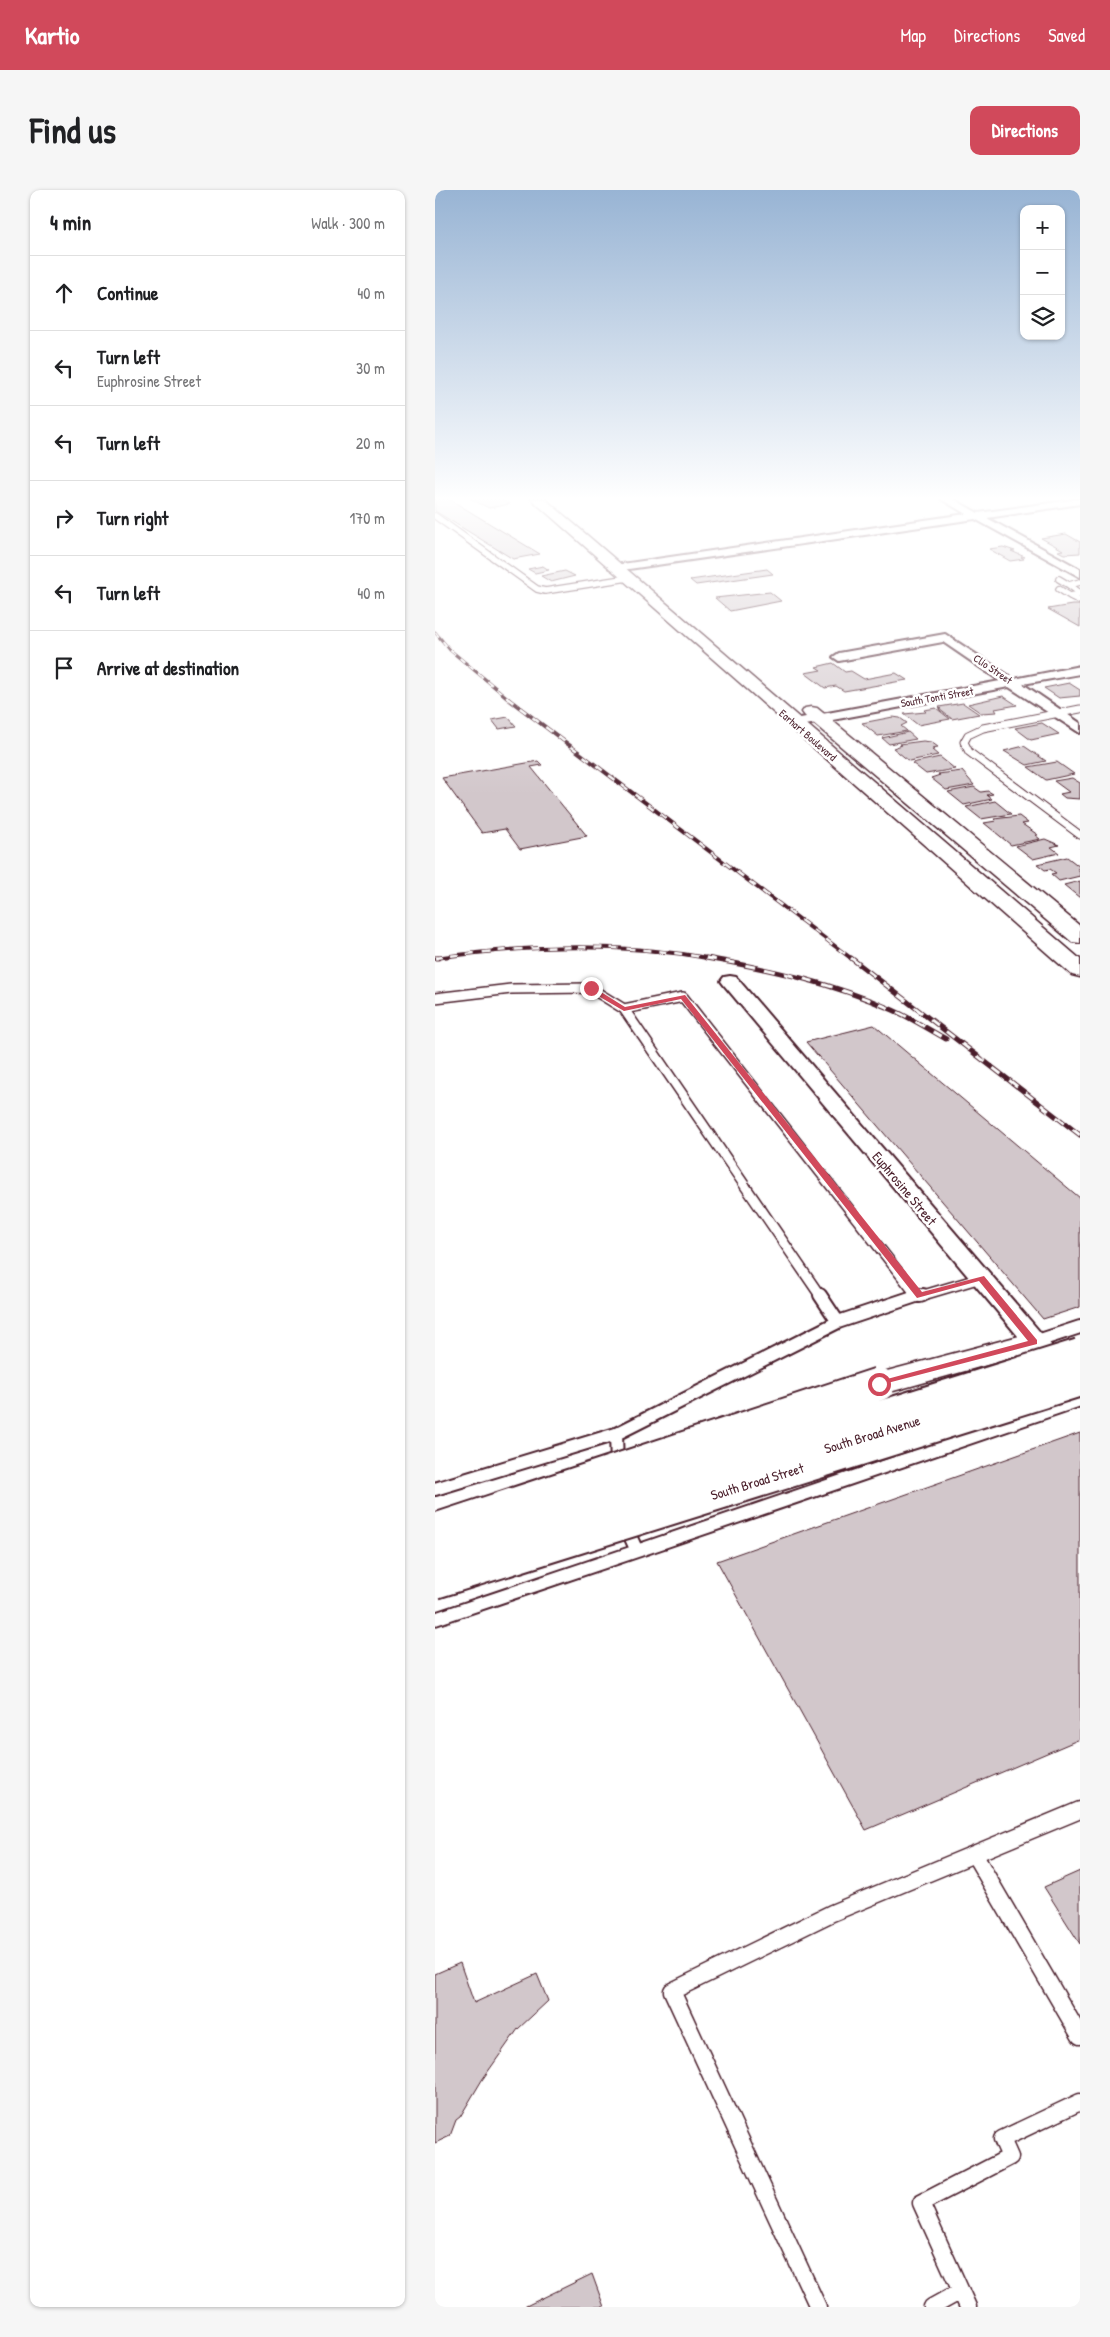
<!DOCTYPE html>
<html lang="en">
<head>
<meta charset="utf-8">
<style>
	:root { --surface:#fff; --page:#f6f6f6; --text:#202124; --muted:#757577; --line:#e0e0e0; --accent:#d1495b }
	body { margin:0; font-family:"Patrick Hand",sans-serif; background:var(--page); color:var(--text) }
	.controls { position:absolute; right:15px; top:15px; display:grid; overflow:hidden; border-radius:10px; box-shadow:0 1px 4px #0004 }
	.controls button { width:45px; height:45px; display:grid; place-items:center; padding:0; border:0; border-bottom:1px solid var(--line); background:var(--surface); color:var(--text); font:25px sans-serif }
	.stop { position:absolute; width:15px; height:15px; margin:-11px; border:4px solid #d1495b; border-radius:50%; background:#fff }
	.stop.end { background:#d1495b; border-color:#fff; box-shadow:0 1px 5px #0008 }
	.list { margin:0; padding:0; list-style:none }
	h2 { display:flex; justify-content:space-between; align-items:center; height:65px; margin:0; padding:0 20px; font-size:21px }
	h2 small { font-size:16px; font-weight:400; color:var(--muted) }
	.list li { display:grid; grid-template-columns:32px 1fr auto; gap:15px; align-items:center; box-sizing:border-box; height:75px; padding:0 20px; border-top:1px solid var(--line) }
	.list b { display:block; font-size:19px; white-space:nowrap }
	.list p { margin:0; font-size:16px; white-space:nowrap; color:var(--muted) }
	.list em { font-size:16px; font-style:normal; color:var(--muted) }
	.icon { flex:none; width:28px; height:28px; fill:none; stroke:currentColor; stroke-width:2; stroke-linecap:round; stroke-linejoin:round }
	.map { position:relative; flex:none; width:645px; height:2117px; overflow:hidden; border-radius:10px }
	header { display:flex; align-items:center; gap:30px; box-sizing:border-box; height:70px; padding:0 25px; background:var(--accent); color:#fff }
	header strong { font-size:24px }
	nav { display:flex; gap:28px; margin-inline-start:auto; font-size:18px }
	.intro { display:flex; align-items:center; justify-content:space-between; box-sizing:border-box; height:120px; padding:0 30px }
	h1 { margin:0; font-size:35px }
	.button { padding:12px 22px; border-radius:10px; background:var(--accent); color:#fff; font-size:18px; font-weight:700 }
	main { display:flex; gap:30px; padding:0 30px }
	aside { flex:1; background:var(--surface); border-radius:10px; box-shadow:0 1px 4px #0004 }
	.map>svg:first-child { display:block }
	.building { fill:#d2c7cb; stroke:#4a1f2b }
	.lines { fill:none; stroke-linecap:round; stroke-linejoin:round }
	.lane-far4-casing { stroke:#4a1f2b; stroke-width:8 }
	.lane-far3-casing { stroke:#4a1f2b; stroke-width:9 }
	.lane-far2-casing { stroke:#4a1f2b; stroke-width:12 }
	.lane-far1-casing { stroke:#4a1f2b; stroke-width:16 }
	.lane-casing { stroke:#4a1f2b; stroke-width:19 }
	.street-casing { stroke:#4a1f2b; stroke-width:4 }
	.primary-casing { stroke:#4a1f2b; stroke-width:3 }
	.lane-far4 { stroke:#fff; stroke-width:5.5 }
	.lane-far3 { stroke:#fff; stroke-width:7 }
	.lane-far2 { stroke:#fff; stroke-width:9 }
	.lane-far1 { stroke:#fff; stroke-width:12 }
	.lane { stroke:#fff; stroke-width:16 }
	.street { fill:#fff; fill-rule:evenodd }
	.primary { fill:#fff; fill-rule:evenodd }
	.rail-far2-casing { stroke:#4a1f2b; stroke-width:3 }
	.rail-far1-casing { stroke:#4a1f2b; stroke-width:4 }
	.rail-casing { stroke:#4a1f2b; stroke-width:5 }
	.rail-far2 { stroke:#fff; stroke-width:2; stroke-dasharray:6; stroke-linecap:butt }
	.rail-far1 { stroke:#fff; stroke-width:2.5; stroke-dasharray:8; stroke-linecap:butt }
	.rail { stroke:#fff; stroke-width:3; stroke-dasharray:10; stroke-linecap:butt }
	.primary-bridge-casing { stroke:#4a1f2b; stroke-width:36; stroke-linecap:butt }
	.primary-bridge { stroke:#fff; stroke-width:32 }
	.route { fill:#d1495b }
	.labels { text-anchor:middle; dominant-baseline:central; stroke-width:5; stroke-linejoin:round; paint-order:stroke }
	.far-street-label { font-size:11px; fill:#4a1f2b; stroke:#fff }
	.street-label { font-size:14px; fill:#4a1f2b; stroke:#fff }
</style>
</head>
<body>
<header>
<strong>Kartio</strong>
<nav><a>Map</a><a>Directions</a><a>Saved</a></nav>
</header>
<div class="intro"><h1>Find us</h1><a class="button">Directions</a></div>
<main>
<aside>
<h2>4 min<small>Walk · 300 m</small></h2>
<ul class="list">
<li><svg class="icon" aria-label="ahead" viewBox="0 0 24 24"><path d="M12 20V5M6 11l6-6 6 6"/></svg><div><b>Continue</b></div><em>40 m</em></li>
<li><svg class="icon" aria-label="left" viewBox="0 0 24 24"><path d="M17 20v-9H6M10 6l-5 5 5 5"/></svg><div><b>Turn left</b><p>Euphrosine Street</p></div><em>30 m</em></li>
<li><svg class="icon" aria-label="left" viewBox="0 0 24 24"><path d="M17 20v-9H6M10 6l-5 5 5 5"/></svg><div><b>Turn left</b></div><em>20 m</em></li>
<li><svg class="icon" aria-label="right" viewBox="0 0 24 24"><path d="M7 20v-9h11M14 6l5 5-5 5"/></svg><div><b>Turn right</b></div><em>170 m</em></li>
<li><svg class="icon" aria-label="left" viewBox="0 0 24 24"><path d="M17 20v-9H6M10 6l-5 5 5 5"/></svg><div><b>Turn left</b></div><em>40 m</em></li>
<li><svg class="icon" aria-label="arrive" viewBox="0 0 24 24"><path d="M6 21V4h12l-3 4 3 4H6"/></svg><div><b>Arrive at destination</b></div></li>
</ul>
</aside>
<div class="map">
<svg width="645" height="2117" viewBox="0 0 645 2117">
	<rect width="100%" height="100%" fill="#fff"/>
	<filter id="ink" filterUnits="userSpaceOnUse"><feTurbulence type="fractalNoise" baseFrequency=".02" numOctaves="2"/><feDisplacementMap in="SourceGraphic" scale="10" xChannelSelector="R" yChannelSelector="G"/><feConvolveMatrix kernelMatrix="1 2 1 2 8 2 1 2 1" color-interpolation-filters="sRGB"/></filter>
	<g filter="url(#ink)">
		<path class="building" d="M0 309H14L105 364 78 369 0 321Z
			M36 309H65L75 314 54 318Z
			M631 344 645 352V363L629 364 623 361 628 360 606 348Z
			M568 357 580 361H576L590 367H586L589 369 575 371 554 359Z
			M108 376 114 380 100 383 93 379Z
			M332 379 338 384 261 395 255 390Z
			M130 381 140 386 116 392 106 386Z
			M335 402 346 411 295 421 280 408Z
			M637 415H645V437L613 419Z
			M398 473 410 482 416 481 429 489 461 483 472 490 409 501 401 496 390 498 370 483 386 480 381 477Z
			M634 493 645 500V506L624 508 609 498Z
			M568 506 582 515 560 519 562 522 546 523 533 514Z
			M528 513 544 524 517 529 504 519H506L504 517Z
			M501 518 515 529 483 535 469 524 491 522 489 520Z
			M73 527 81 536 64 539 57 530Z
			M458 527 465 528 472 533 466 536 472 541 443 546 427 533Z
			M607 533 624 544 596 550 580 538Z
			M473 542 481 549 454 554 447 548Z
			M488 551 496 552 503 557 497 558 500 560H497L503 565 474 571 458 558 467 555 465 554Z
			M589 556 611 571 592 575 569 561Z
			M505 567 520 579 491 584 477 573Z
			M103 571 107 575 96 577 152 646 85 659 70 639 47 643 7 588Z
			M622 572 639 584 611 590 593 577Z
			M527 581 539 595 511 600 496 588 505 585 503 584Z
			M637 588 645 593V609L630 608 625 604 634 602 619 591Z
			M539 597 546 602 553 601 558 604 552 605 557 609 529 615 513 602Z
			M560 611 576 624 546 629 531 617Z
			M584 626 593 633 587 634 603 645H600L605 649 576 655 549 633 561 631 559 629Z
			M610 649 624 655 616 657 624 663 598 669 581 656Z
			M632 667 645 677 642 679 645 681V686L624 691 616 684 621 683 615 679 610 680 602 674Z
			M645 691V708L629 695Z
			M439 835 645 1008V1117L608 1129 371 852Z
			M645 1243V1549L431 1640 282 1371Z
			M645 1681V1754L609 1697Z
			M25 1773 39 1813 102 1784 113 1811 83 1839 47 1890 25 1927 21 1930 15 1946 0 1953V1784Z
			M157 2084 169 2117H89Z"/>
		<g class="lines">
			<g class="lane-far4-casing">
				<path id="lane-far4" d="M0 326 102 399 110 401 193 388
					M624 389 634 395
					M645 392 634 395 645 403
					M624 399 635 406
					M645 404 635 406 645 411"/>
			</g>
			<g class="lane-far3-casing">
				<path id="lane-far3" d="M645 519 548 538 533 545 529 552 534 562 645 645"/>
			</g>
			<g class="lane-far2-casing">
				<path id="lane-far2" d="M0 808 76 799 155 798 189 819 248 807 483 1107
					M189 819 386 1107
					M485 1106 546 1088"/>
			</g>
			<g class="lane-far1-casing">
				<path id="lane-far1" d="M385 1105 403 1132
					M485 1106 488 1105
					M599 1152 645 1137
					M181 1244 182 1275
					M0 1299 181 1244 403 1132 484 1105
					M202 1361 645 1210
					M0 1429 202 1361 190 1335"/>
			</g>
			<g class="lane-casing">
				<path id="lane" d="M539 1664 645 1846
					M383 2117 237 1801 397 1723 645 1620
					M497 2117 526 2101
					M533 2117 486 2013 575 1967 567 1949 645 1912"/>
			</g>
			<g class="street-casing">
				<path id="street" d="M506 309H518L543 323 645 309V314L552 328 645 379V387L540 329 180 381 174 378 180 375 531 324Z
					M510 444 579 489 645 476V484L588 494 645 533V543L574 497 360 537 353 533 360 529 565 491 508 452 404 471 398 467 404 463Z
					M295 786 301 787 634 1176 638 1182 634 1188 626 1190 618 1188 289 795 286 791 289 787Z"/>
			</g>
			<g class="primary-casing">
				<path id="primary" d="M96 309H110L645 769V787L637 785Z
					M376 517 382 518 645 736V753L637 752 370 526 367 522 370 518Z
					M599 1142 609 1145 614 1152 609 1159 444 1205 433 1202 429 1194 433 1186Z"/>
			</g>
			<use href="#lane-far4" class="lane-far4"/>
			<use href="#lane-far3" class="lane-far3"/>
			<use href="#lane-far2" class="lane-far2"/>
			<use href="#lane-far1" class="lane-far1"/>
			<use href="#lane" class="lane"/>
			<use href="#street" class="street"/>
			<use href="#primary" class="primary"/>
			<g class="rail-far2-casing">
				<path id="rail-far2" d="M0 442 15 460 74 509"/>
			</g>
			<g class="rail-far1-casing">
				<path id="rail-far1" d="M72 508 417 769
					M0 768C92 755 186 752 278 769"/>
			</g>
			<g class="rail-casing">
				<path id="rail" d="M0 768H3
					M271 768C335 779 398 793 458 820 476 828 493 839 511 849
					M416 768 645 945"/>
			</g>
			<use href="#rail-far2" class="rail-far2"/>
			<use href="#rail-far1" class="rail-far1"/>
			<use href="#rail" class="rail"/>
			<g class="primary-bridge-casing">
				<path id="primary-bridge" d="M0 1340 444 1194
					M0 1366 645 1165
					M0 1392 645 1190"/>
			</g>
			<use href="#primary-bridge" class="primary-bridge"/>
		</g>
	</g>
	<linearGradient id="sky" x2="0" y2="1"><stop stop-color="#98b4d4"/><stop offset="0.51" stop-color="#fff"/><stop offset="1" stop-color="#fff" stop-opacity="0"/></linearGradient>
	<rect width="645" height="605" fill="url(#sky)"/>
	<path class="route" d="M153 797H158L190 817 250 805 487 1102 549 1086 602 1150V1154L441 1196V1192L593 1151 544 1091 482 1108 246 809 189 821 153 800Z"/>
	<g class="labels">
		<g class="far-street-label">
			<text transform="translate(558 479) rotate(34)">Clio Street</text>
			<text transform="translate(502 507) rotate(-10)">South Tonti Street</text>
			<text transform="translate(373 545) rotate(41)">Earhart Boulevard</text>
		</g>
		<g class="street-label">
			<text transform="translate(470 998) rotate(50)">Euphrosine Street</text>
			<text transform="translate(437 1244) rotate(-17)">South Broad Avenue</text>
			<text transform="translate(322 1291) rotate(-17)">South Broad Street</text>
		</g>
	</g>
</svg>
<div class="controls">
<button>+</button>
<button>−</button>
<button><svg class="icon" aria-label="layers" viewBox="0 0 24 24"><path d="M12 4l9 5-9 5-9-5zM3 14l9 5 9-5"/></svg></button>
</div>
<div class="stop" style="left:444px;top:1194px"></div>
<div class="stop end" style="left:156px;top:798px"></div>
</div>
</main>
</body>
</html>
